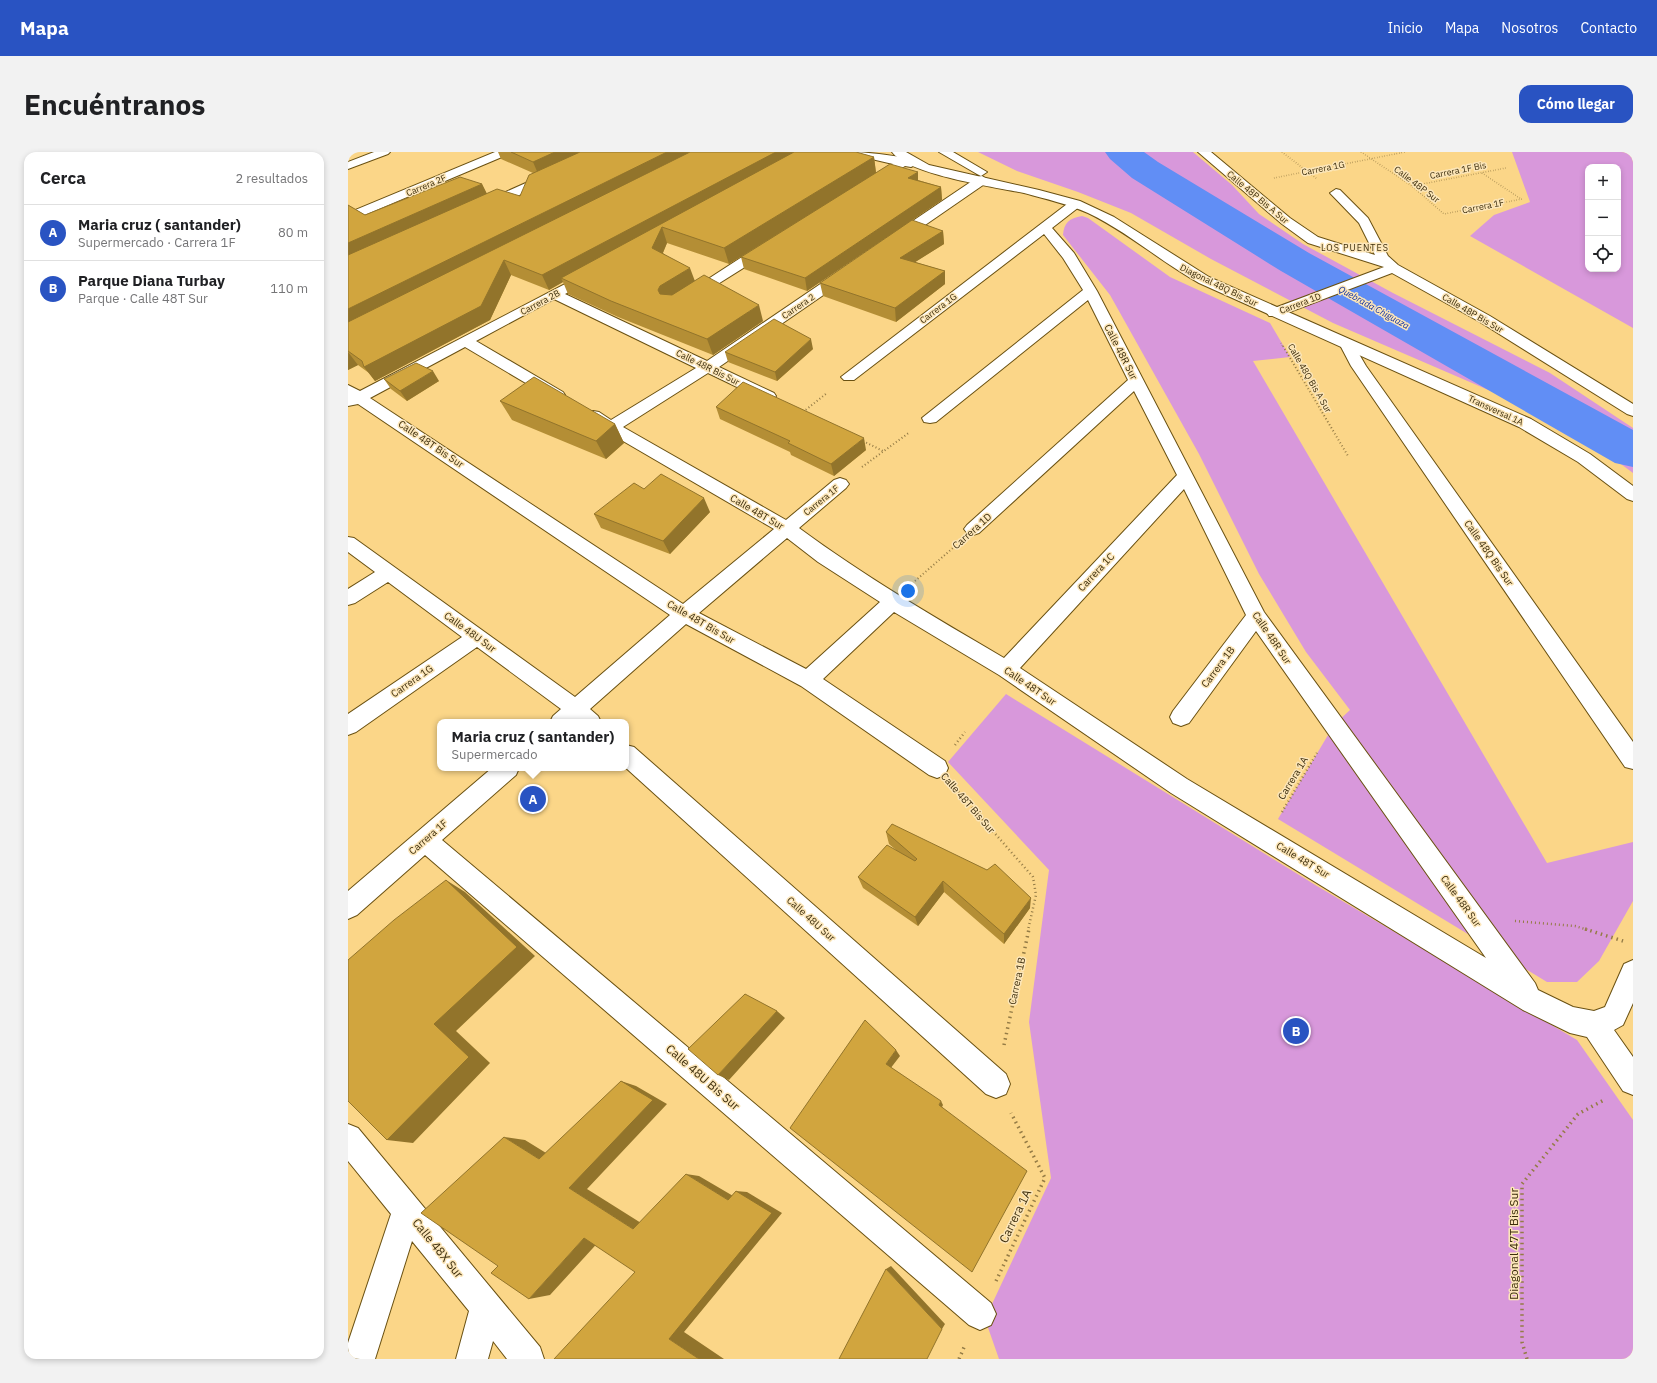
<!DOCTYPE html>
<html lang="es">
<head>
<meta charset="utf-8">
<style>
	:root { --surface:#fff; --page:#f2f2f2; --text:#202124; --muted:#757577; --line:#e0e0e0; --accent:#2953c2 }
	body { margin:0; font-family:"IBM Plex Sans",sans-serif; background:var(--page); color:var(--text) }
	.controls { position:absolute; right:12px; top:12px; display:grid; overflow:hidden; border-radius:8px; box-shadow:0 2px 6px #0003 }
	.controls button { width:36px; height:36px; display:grid; place-items:center; padding:0; border:0; border-bottom:1px solid var(--line); background:var(--surface); color:var(--text); font:20px sans-serif }
	.you { position:absolute; left:560px; top:439px; width:14px; height:14px; margin:-10px; border:3px solid #fff; border-radius:50%; background:#1a73e8; box-shadow:0 0 0 6px #1a73e833 }
	.badge { display:grid; place-items:center; width:26px; height:26px; border-radius:50%; background:var(--accent); color:#fff; font-size:13px; font-weight:700 }
	.pin { position:absolute; translate:-50% -50%; border:2px solid #fff; box-shadow:0 1px 4px #0006 }
	.popup { position:absolute; left:89px; top:567px; width:192px; height:52px; box-sizing:border-box; display:grid; place-content:center; border-radius:8px; background:var(--surface); filter:drop-shadow(0 1px 3px #0005); font-size:13px; white-space:nowrap; color:var(--muted) }
	.popup b { font-size:15px; color:var(--text) }
	.popup::after { content:''; position:absolute; left:50%; top:100%; margin-left:-8px; border:8px solid transparent; border-top-color:var(--surface) }
	.list { margin:0; padding:0; list-style:none }
	h2 { display:flex; justify-content:space-between; align-items:center; height:52px; margin:0; padding:0 16px; font-size:17px }
	h2 small { font-size:13px; font-weight:400; color:var(--muted) }
	.list li { display:grid; grid-template-columns:26px 1fr auto; gap:12px; align-items:center; box-sizing:border-box; height:56px; padding:0 16px; border-top:1px solid var(--line) }
	.list b { display:block; font-size:15px; white-space:nowrap }
	.list p { margin:0; font-size:13px; white-space:nowrap; color:var(--muted) }
	.list em { font-size:13px; font-style:normal; color:var(--muted) }
	.icon { flex:none; width:22px; height:22px; fill:none; stroke:currentColor; stroke-width:2; stroke-linecap:round; stroke-linejoin:round }
	.map { position:relative; flex:none; width:1285px; height:1207px; overflow:hidden; border-radius:12px }
	header { display:flex; align-items:center; gap:24px; box-sizing:border-box; height:56px; padding:0 20px; background:var(--accent); color:#fff }
	header strong { font-size:19px }
	nav { display:flex; gap:22px; margin-inline-start:auto; font-size:14px }
	.intro { display:flex; align-items:center; justify-content:space-between; box-sizing:border-box; height:96px; padding:0 24px }
	h1 { margin:0; font-size:28px }
	.button { padding:10px 18px; border-radius:12px; background:var(--accent); color:#fff; font-size:14px; font-weight:700 }
	main { display:flex; gap:24px; padding:0 24px }
	aside { flex:1; background:var(--surface); border-radius:12px; box-shadow:0 2px 6px #0003 }
	.map>svg:first-child { display:block }
	.green { fill:#d898db; fill-rule:evenodd }
	.lines { fill:none; stroke-linecap:round; stroke-linejoin:round }
	.river { fill:#618ef5; fill-rule:evenodd }
	.minor-casing { stroke:#6a5112; stroke-width:2 }
	.major-casing { stroke:#6a5112; stroke-width:2 }
	.path-far3 { stroke:#947b45; stroke-width:1.5; stroke-dasharray:0.5 2; stroke-linecap:butt }
	.path-far2 { stroke:#947b45; stroke-width:2; stroke-dasharray:1 2.5; stroke-linecap:butt }
	.path-far1 { stroke:#947b45; stroke-width:2.5; stroke-dasharray:1 3; stroke-linecap:butt }
	.path { stroke:#947b45; stroke-width:3.5; stroke-dasharray:1.5 4; stroke-linecap:butt }
	.minor { fill:#fff; fill-rule:evenodd }
	.major { fill:#fff; fill-rule:evenodd }
	.wall { fill:#b48e35 }
	.shaded-wall { fill:#92742b }
	.building { fill:#d1a53e; stroke:#92742b }
	.labels { text-anchor:middle; dominant-baseline:central; stroke-width:3; stroke-linejoin:round; paint-order:stroke }
	.far-street-label { font-size:9px; fill:#3c2d0c; stroke:#fce6b9 }
	.far-neighbourhood-label { font-size:9px; letter-spacing:1px; fill:#3c2d0c; stroke:#fce6b9 }
	.far-water-label { font-size:9px; font-style:italic; fill:#092aa0; stroke:#fce6b9 }
	.street-label { font-size:10px; fill:#3c2d0c; stroke:#fce6b9 }
	.near-street-label { font-size:12px; fill:#3c2d0c; stroke:#fce6b9 }
</style>
</head>
<body>
<header>
<strong>Mapa</strong>
<nav><a>Inicio</a><a>Mapa</a><a>Nosotros</a><a>Contacto</a></nav>
</header>
<div class="intro"><h1>Encuéntranos</h1><a class="button">Cómo llegar</a></div>
<main>
<aside>
<h2>Cerca<small>2 resultados</small></h2>
<ul class="list">
<li><span class="badge">A</span><div><b>Maria cruz ( santander)</b><p>Supermercado · Carrera 1F</p></div><em>80 m</em></li>
<li><span class="badge">B</span><div><b>Parque Diana Turbay</b><p>Parque · Calle 48T Sur</p></div><em>110 m</em></li>
</ul>
</aside>
<div class="map">
<svg width="1285" height="1207" viewBox="0 0 1285 1207">
	<rect width="100%" height="100%" fill="#fbd688"/>
	<path class="green" d="M630 0H845L884 33 911 62 955 92 1045 141 1202 221 1285 276V321L1242 289 1213 272 1180 255 985 171 863 107 783 61 730 40 669 19Z
		M1164 0H1285V176L1122 84 1146 63 1182 50ZM1240 15H1270V117H1240Z
		M734 64 740 66 822 125 922 171 942 205 905 209 1199 711 1285 690V749L1251 809 1229 830H1199L930 667 986 573 1002 558 958 500 911 422 851 302 762 143 715 83C716 71 721 66 734 64Z
		M658 542 969 734 1229 888 1285 968V1207H651L637 1167 703 1026 681 870 701 718 600 610Z"/>
	<g class="lines">
		<path class="river" d="M757 0H796L810 10 961 101 1285 278V315L1267 311 933 119 784 26 762 7Z"/>
		<g class="minor-casing">
			<path id="minor" d="M26 0H42L40 2 0 17V10Z
				M147 0H163L161 2 0 70V61Z
				M247 0H262L260 2 141 57 137 58 131 54 133 51Z
				M500 0C513 0 562 3 569 12L563 15 557 14 523 35 517 31 519 28 545 12 502 2Z
				M850 0H863L942 66 970 85 1027 103 1011 71 982 41 988 37 992 38 1020 66 1040 104 1050 113 1142 164 1285 252V264L1279 262 1132 170 1044 121 931 164H921L919 161 921 158 1036 115 960 91 934 72Z
				M634 24 640 28 638 31 551 91H541L540 88 541 85 630 25Z
				M727 48 733 52 731 55 704 76 726 101 749 139 916 460 1187 831 1190 838 1225 855 1246 859 1257 855 1276 812 1285 808V851L1275 873 1266 878 1285 905V943L1275 939 1239 885 1222 881 1175 858 823 641 651 523 546 460 475 527 597 609 600 616 597 623 589 626 581 623 453 534 338 472 242 557 250 564 253 570H202L205 564 213 557 129 495 8 580 0 583V562L114 485 40 430 7 451 0 453V437L27 420 0 400V385L6 386 227 545 322 463 10 252 0 254V233L12 239 244 118 249 119 251 122 249 125 217 142 359 209 493 118H503L505 121 503 124 371 215 426 241 428 244 426 247H414L360 221 275 275 438 368 486 328 492 326 498 328 501 332 498 336 451 376C516 424 586 465 656 506L829 323 786 239 631 381 625 383 619 381 616 377 619 373 780 228 740 148 588 270 582 271 576 270 574 266 735 138 715 106 696 82 506 228H496L493 225 723 49ZM206 147 348 216 263 268 251 260 245 259 239 260 237 264 239 268 426 377 335 452 22 246 117 195 203 246H215L217 243 215 240 128 189ZM836 337 898 463 825 559 822 565 825 571 833 574 841 571 908 479 1138 806 839 627 672 516ZM439 386 470 410 532 450 458 517 351 461Z
				M419 91 424 92 426 95 424 98 346 147H336L334 144 414 92Z
				M999 189 1004 190 1018 214 1285 590V617L1277 615 1003 214 992 193 994 190Z
				M278 593 286 595 658 922 662 932 658 942 648 946 638 942 278 616Z
				M144 616H171L168 623 94 688 643 1151 648 1162 643 1173 632 1178 621 1173 77 703 9 763 0 767V739Z
				M0 972 10 976 192 1195 196 1207H159L145 1189 140 1207H108L121 1159 64 1089 27 1207H0V1191L43 1062 0 1009Z"/>
		</g>
		<g class="major-casing">
			<path id="major" d="M544 0H558L581 13 691 38 732 49 766 65 861 125 1183 267 1242 302 1285 334V349L1279 347 1230 310 1171 275 851 131C813 110 780 80 740 61 720 52 698 47 676 41 647 35 561 23 544 0Z
				M591 0H605L639 20 633 24 629 22Z"/>
		</g>
		<path class="path-far3" d="M934 0 969 27
			M1013 0 1064 34 1096 62 1174 47
			M1134 21 1173 47
			M926 26 1057 0
			M1064 34 1158 16
			M933 191 935 195"/>
		<path class="path-far2" d="M935 194 1000 304
			M455 260 479 241
			M515 289 535 299
			M514 315 562 280
			M567 429 606 395"/>
		<path class="path-far1" d="M607 593 617 580
			M608 637 685 725 688 743 680 778
			M934 660 969 601
			M1167 769 1227 774 1240 778"/>
		<path class="path" d="M1237 777 1275 789
			M656 893 681 777
			M648 1129 697 1026 663 961
			M611 1207 617 1193
			M1179 1207 1174 1190V1032L1230 962 1256 948"/>
		<use href="#minor" class="minor"/>
		<use href="#major" class="major"/>
	</g>
	<path class="wall" d="M150 0H508L526 5 528 21 570 28 593 35 594 48 459 139 396 117 393 105 381 112 319 91 315 101 347 129 415 169 365 203 270 165 220 142 215 130 201 138 163 123 142 168 27 229 21 221 10 213 0 218V53L17 63 134 32 139 42 172 44 185 21 153 7Z
		M595 79 596 92 567 110 597 119V132L548 170 475 144 472 131Z
		M465 197 429 229 380 210 377 200Z
		M36 227 91 229 59 249 43 237Z
		M152 249 267 272 276 291 258 307 164 268Z
		M368 255 518 298 486 324 443 303 442 300 372 267Z
		M296 337 362 360 322 402 253 376 246 362Z
		M538 680 682 756 656 792 596 740 570 774 515 736 510 725 548 698 541 692Z"/>
	<path class="shaded-wall" d="M207 0H243L191 24 185 10Z
		M319 0H352L0 177V157Z
		M428 0H456L314 75 319 91 310 112 213 126 215 130 201 138 194 123Z
		M526 5 528 21 381 112 376 96Z
		M570 20V32L560 26Z
		M134 32 141 46 0 110V91Z
		M593 35 594 48 459 139 457 126Z
		M595 79 596 92 553 119 552 106Z
		M156 108 163 123 142 168 27 229 16 215Z
		M342 116 348 132 316 154 310 138 312 134Z
		M597 119V132L548 170 547 156Z
		M411 153 415 169 365 203 359 187Z
		M463 187 465 197 429 229 427 220Z
		M0 200 10 213 0 218Z
		M85 219 91 229 59 249 52 239Z
		M267 272 276 291 258 307 248 289Z
		M516 286 518 298 486 324 483 312Z
		M356 346 362 360 322 402 315 389Z
		M98 728 117 740 187 804 108 879 142 911 65 991 39 988 86 872Z
		M595 729 596 740 570 774 567 765Z
		M683 746 682 756 656 792V782Z
		M429 859 437 866 381 928 370 923Z
		M548 898 552 904 542 917 538 912Z
		M273 929 288 934 319 952 239 1037 301 1076 285 1077 221 1036Z
		M593 949 595 953 593 957 591 953Z
		M156 985 177 988 211 1009 191 1007Z
		M338 1022 351 1024 392 1048H380Z
		M388 1039 399 1040 434 1061 336 1180 376 1207H351L321 1187Z
		M255 1085 202 1143 181 1147 236 1086Z
		M543 1114 597 1172 594 1177 538 1117Z"/>
	<path class="building" d="M163 0H207L185 10Z
		M232 0H319L0 157V103L149 37 172 44 181 23Z
		M342 0H428L194 123 156 108 133 154 16 215 14 209 0 199V170Z
		M446 0H508L526 5 376 96 314 75 304 96 342 116 312 134 310 138 312 142 324 143 356 123 411 153 359 187 263 149 213 126Z
		M542 12 570 20 560 26 593 35 457 126 393 105Z
		M112 25 134 32 0 91V53L17 63Z
		M564 68 595 79 552 106 597 119 547 156 472 131Z
		M426 167 463 187 427 220 377 200Z
		M68 211 85 219 52 239 36 227Z
		M186 225 267 272 248 289 152 249Z
		M395 230 516 286 483 312 440 291 442 289 368 255Z
		M313 322 356 346 315 389 246 362 286 331 296 337Z
		M544 672 639 718 647 712 683 746 656 782 595 729 567 765 510 725 539 693 567 709 569 707 538 680Z
		M98 728 169 795 86 872 121 905 39 988 0 949V808L46 768Z
		M397 842 429 859 370 923 340 897Z
		M517 868 548 898 538 912 593 949 591 953 679 1019 624 1120 442 976Z
		M273 929 305 948 221 1036 285 1077 338 1022 380 1048 388 1039 424 1061 321 1187 351 1207H206L287 1120 236 1086 181 1147 143 1121 150 1114 73 1061 156 985 191 1007Z
		M538 1117 594 1177 579 1207H491Z"/>
	<g class="labels">
		<g class="far-street-label">
			<text transform="translate(975 16) rotate(-11)">Carrera 1G</text>
			<text transform="translate(1110 18) rotate(-11)">Carrera 1F Bis</text>
			<text transform="translate(1069 32) rotate(37)">Calle 48P Sur</text>
			<text transform="translate(78 33) rotate(-23)">Carrera 2F</text>
			<text transform="translate(910 45) rotate(40)">Calle 48P Bis A Sur</text>
			<text transform="translate(1135 54) rotate(-11)">Carrera 1F</text>
			<text transform="translate(871 133) rotate(26)">Diagonal 48Q Bis Sur</text>
			<text transform="translate(192 150) rotate(-28)">Carrera 2B</text>
			<text transform="translate(952 151) rotate(-21)">Carrera 1D</text>
			<text transform="translate(450 154) rotate(-34)">Carrera 2</text>
			<text transform="translate(590 156) rotate(-37)">Carrera 1G</text>
			<text transform="translate(1125 161) rotate(30)">Calle 48P Bis Sur</text>
			<text transform="translate(360 215) rotate(26)">Calle 48R Bis Sur</text>
			<text transform="translate(962 226) rotate(60)">Calle 48Q Bis A Sur</text>
			<text transform="translate(1148 258) rotate(25)">Transversal 1A</text>
			<text transform="translate(473 348) rotate(-39)">Carrera 1F</text>
		</g>
		<g class="far-neighbourhood-label">
			<text x="1007" y="95">LOS PUENTES</text>
		</g>
		<g class="far-water-label">
			<text transform="translate(1026 155) rotate(29)">Quebrada Chiguaza</text>
		</g>
		<g class="street-label">
			<text transform="translate(773 200) rotate(63)">Calle 48R Sur</text>
			<text transform="translate(83 292) rotate(34)">Calle 48T Bis Sur</text>
			<text transform="translate(409 360) rotate(30)">Calle 48T Sur</text>
			<text transform="translate(624 379) rotate(-42)">Carrera 1D</text>
			<text transform="translate(1141 401) rotate(55)">Calle 48Q Bis Sur</text>
			<text transform="translate(748 420) rotate(-47)">Carrera 1C</text>
			<text transform="translate(353 470) rotate(30)">Calle 48T Bis Sur</text>
			<text transform="translate(122 480) rotate(36)">Calle 48U Sur</text>
			<text transform="translate(924 486) rotate(56)">Calle 48R Sur</text>
			<text transform="translate(870 515) rotate(-53)">Carrera 1B</text>
			<text transform="translate(64 529) rotate(-35)">Carrera 1G</text>
			<text transform="translate(682 534) rotate(34)">Calle 48T Sur</text>
			<text transform="translate(945 626) rotate(-59)">Carrera 1A</text>
			<text transform="translate(620 651) rotate(49)">Calle 48T Bis Sur</text>
			<text transform="translate(80 685) rotate(-41)">Carrera 1F</text>
			<text transform="translate(955 708) rotate(31)">Calle 48T Sur</text>
			<text transform="translate(1113 749) rotate(54)">Calle 48R Sur</text>
			<text transform="translate(463 767) rotate(42)">Calle 48U Sur</text>
			<text transform="translate(669 829) rotate(-78)">Carrera 1B</text>
		</g>
		<g class="near-street-label">
			<text transform="translate(355 925) rotate(41)">Calle 48U Bis Sur</text>
			<text transform="translate(667 1064) rotate(-64)">Carrera 1A</text>
			<text transform="translate(1165 1092) rotate(-90)">Diagonal 47T Bis Sur</text>
			<text transform="translate(90 1096) rotate(51)">Calle 48X Sur</text>
		</g>
	</g>
</svg>
<div class="controls">
<button>+</button>
<button>−</button>
<button><svg class="icon" aria-label="locate" viewBox="0 0 24 24"><circle cx="12" cy="12" r="6"/><path d="M12 2v4M12 18v4M2 12h4M18 12h4"/></svg></button>
</div>
<div class="you"></div>
<div class="pin badge" style="left:185px;top:647px">A</div>
<div class="popup"><b>Maria cruz ( santander)</b>Supermercado</div>
<div class="pin badge" style="left:948px;top:879px">B</div>
</div>
</main>
</body>
</html>
